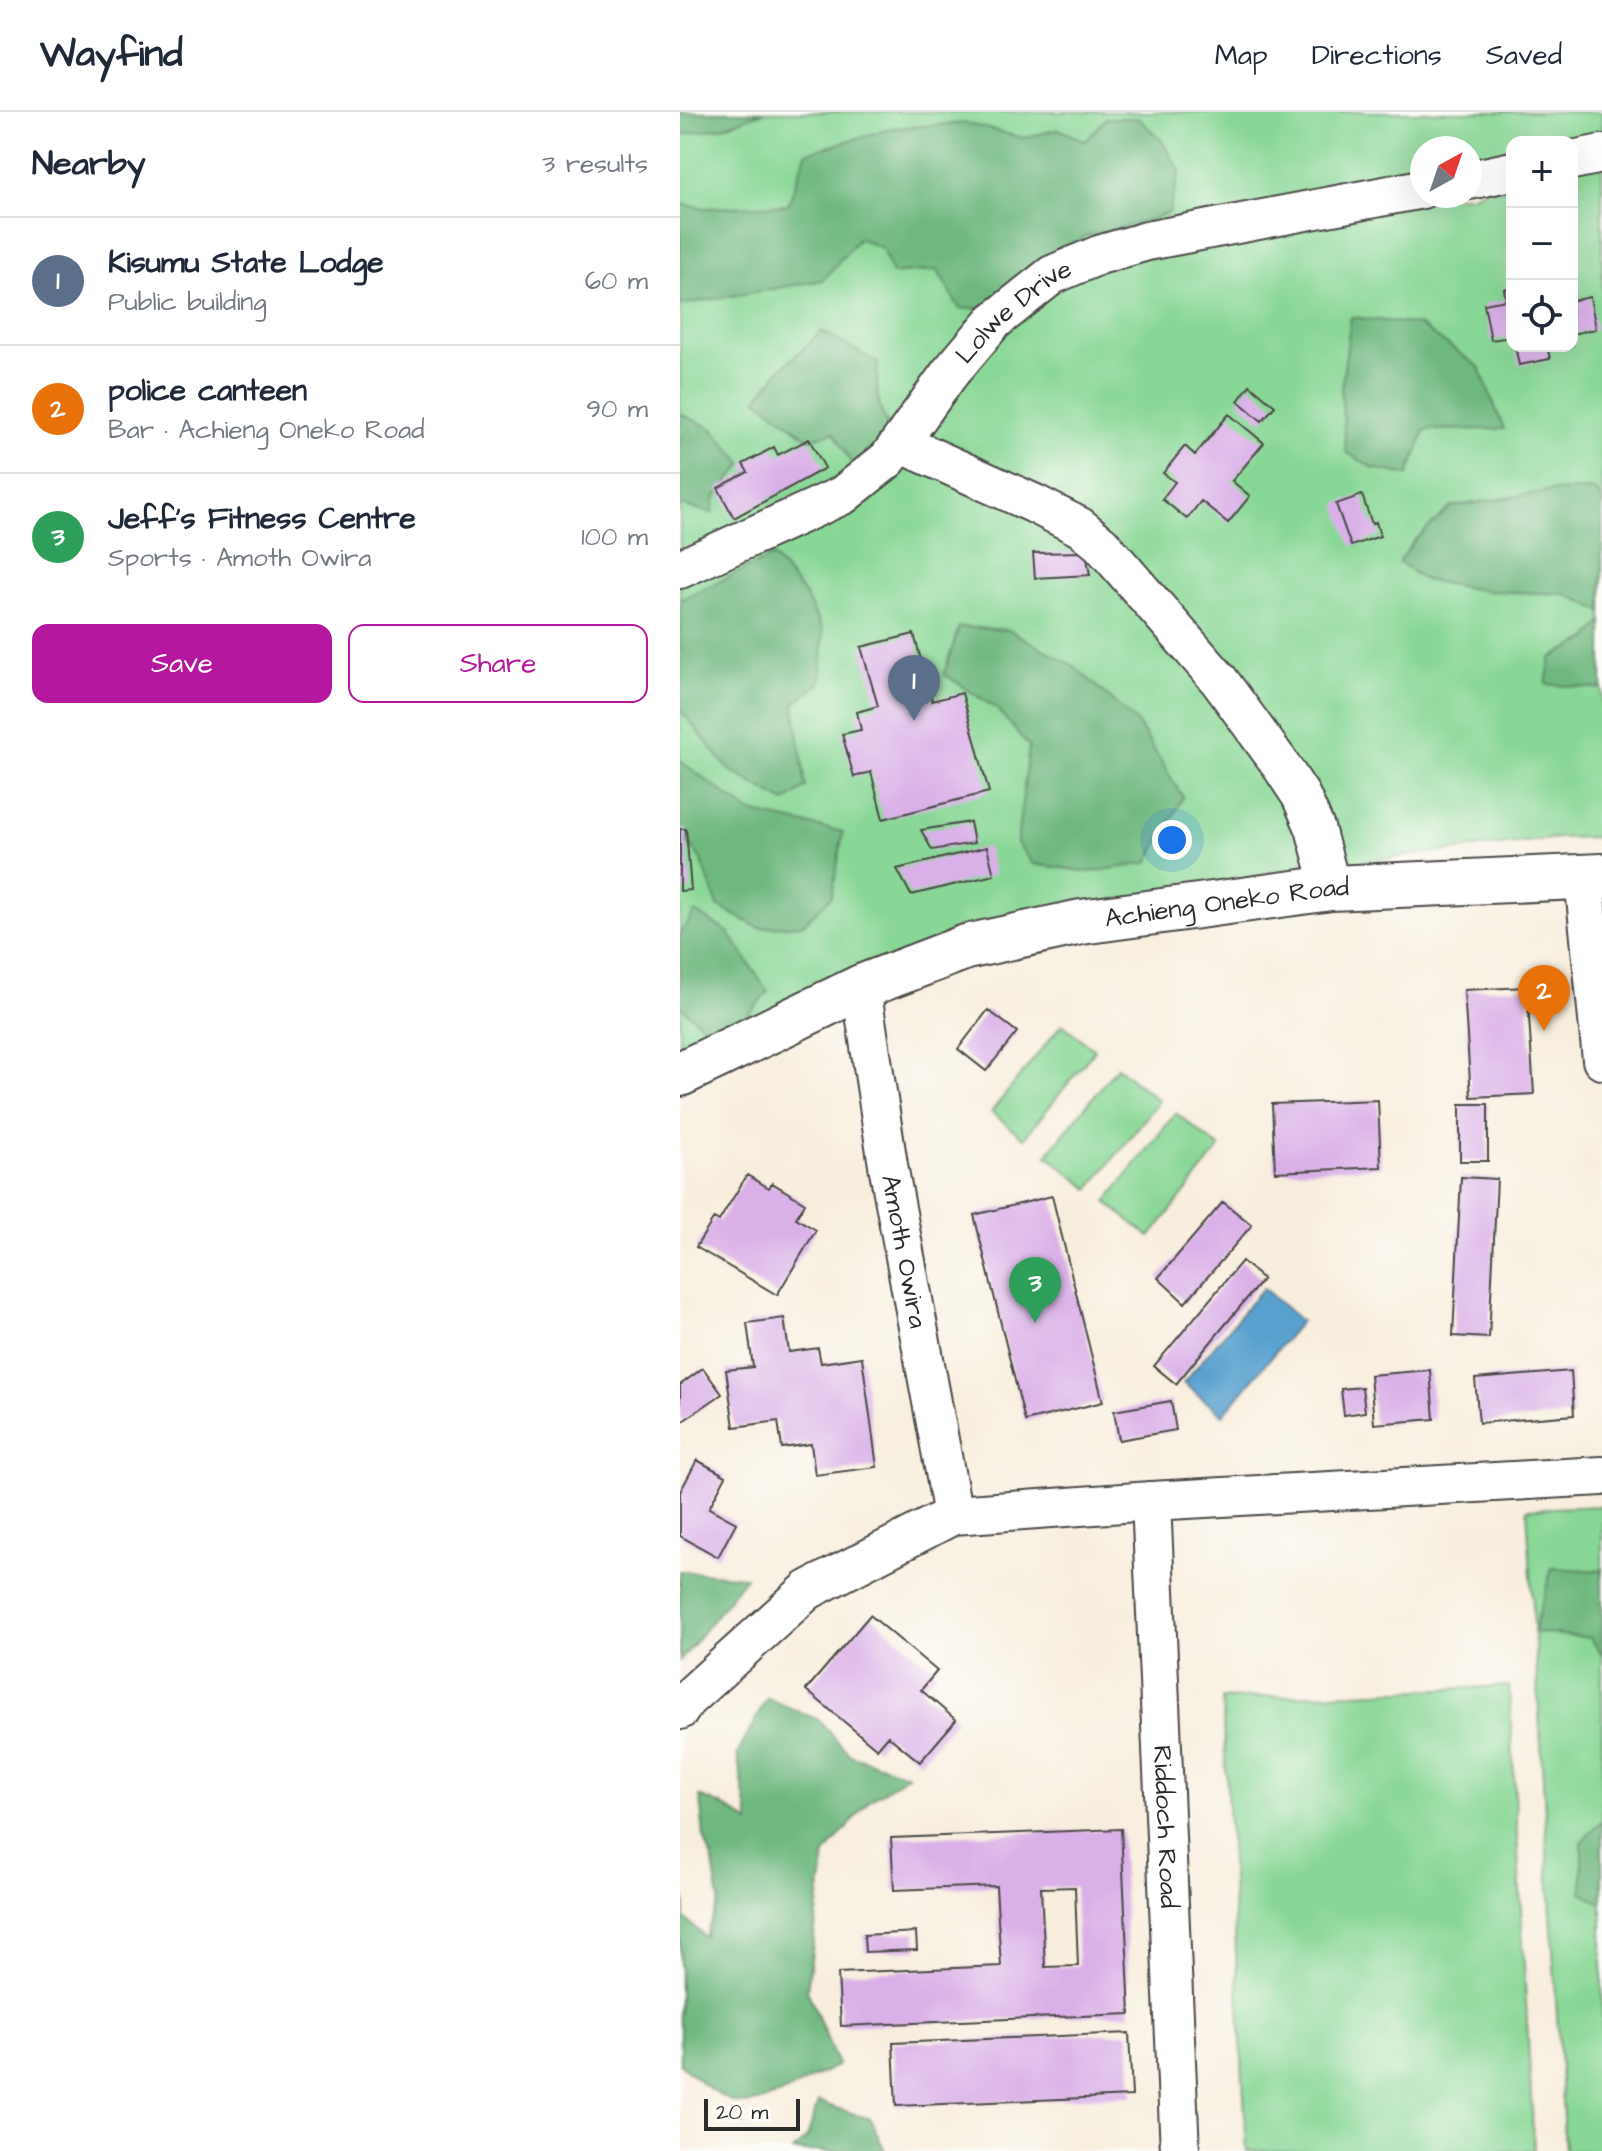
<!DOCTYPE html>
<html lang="en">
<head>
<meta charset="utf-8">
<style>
	:root { --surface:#fff; --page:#f2f2f3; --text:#1f2937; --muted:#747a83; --line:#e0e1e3; --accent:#b5179e }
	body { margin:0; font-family:"Architects Daughter",sans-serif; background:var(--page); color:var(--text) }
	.controls { position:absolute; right:24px; top:24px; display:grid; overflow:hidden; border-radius:16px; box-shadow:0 8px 32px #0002 }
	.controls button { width:72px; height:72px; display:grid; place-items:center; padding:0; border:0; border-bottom:2px solid var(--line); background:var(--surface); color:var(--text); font:40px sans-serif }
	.compass { position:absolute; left:730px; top:24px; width:72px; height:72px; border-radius:50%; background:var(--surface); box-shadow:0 8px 32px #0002; rotate:40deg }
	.scale { position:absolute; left:24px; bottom:20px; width:96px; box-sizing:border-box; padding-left:8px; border:4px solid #2b2b2b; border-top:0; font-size:22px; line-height:28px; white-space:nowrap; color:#2b2b2b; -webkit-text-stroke:6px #fdfcf7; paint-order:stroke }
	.you { position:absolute; left:492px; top:728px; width:28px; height:28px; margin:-20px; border:6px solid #fff; border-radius:50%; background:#1a73e8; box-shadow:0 0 0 12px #1a73e833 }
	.badge { display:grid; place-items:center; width:52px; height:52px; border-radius:50%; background:var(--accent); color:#fff; font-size:26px; font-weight:700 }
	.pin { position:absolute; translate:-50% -66px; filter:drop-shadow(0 2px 4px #0008) }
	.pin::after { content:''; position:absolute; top:42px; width:28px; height:24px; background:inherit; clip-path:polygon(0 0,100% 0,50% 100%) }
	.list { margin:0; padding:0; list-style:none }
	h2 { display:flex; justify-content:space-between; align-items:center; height:104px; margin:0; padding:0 32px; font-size:34px }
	h2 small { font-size:26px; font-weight:400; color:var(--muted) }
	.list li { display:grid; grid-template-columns:52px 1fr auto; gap:24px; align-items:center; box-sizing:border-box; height:128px; padding:0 32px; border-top:2px solid var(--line) }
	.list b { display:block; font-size:30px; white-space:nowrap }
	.list p { margin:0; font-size:26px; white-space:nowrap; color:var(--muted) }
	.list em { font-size:26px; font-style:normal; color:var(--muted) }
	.actions { display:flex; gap:16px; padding:24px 32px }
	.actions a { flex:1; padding:18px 0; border:2px solid var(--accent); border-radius:16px; text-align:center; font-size:28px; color:var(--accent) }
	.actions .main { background:var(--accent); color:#fff }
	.icon { flex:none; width:44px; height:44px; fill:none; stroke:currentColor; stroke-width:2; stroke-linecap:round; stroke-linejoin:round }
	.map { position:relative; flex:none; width:922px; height:2039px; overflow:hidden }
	header { display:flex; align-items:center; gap:48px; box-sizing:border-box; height:112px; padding:0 40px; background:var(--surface); border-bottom:2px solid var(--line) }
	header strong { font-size:38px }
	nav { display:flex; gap:44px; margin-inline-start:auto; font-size:28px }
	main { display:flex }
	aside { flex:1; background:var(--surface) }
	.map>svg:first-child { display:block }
	.green { fill:#89d796; stroke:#5a8160; stroke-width:2 }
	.forest { fill:#6eb87f; stroke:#4c7255; stroke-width:2 }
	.water { fill:#59a1cf; stroke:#42667d; stroke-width:2 }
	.building { fill:#dab0e8; fill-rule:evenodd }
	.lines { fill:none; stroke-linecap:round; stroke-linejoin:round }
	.street-casing { stroke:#4a4846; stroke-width:42 }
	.secondary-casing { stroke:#4a4846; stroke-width:48 }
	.street { stroke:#fff; stroke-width:38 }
	.secondary { stroke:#fff; stroke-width:44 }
	.labels { text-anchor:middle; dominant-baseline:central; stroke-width:6; stroke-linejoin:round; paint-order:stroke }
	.street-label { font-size:26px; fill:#2b2b2b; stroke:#fdfcf7 }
</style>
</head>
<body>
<header>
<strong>Wayfind</strong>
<nav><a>Map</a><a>Directions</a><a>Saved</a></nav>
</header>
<main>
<aside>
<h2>Nearby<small>3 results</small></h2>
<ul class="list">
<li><span class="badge" style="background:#5c6f8a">1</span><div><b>Kisumu State Lodge</b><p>Public building</p></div><em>60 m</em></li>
<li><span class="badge" style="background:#e8710a">2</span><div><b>police canteen</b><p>Bar · Achieng Oneko Road</p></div><em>90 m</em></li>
<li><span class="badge" style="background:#2e9e5b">3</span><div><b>Jeff's Fitness Centre</b><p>Sports · Amoth Owira</p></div><em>100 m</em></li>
</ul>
<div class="actions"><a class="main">Save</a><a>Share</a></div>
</aside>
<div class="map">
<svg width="922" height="2039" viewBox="0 0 922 2039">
	<rect width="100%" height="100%" fill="#fdfcf7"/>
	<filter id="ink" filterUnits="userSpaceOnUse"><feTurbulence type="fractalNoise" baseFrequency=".0125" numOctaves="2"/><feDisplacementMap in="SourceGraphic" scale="16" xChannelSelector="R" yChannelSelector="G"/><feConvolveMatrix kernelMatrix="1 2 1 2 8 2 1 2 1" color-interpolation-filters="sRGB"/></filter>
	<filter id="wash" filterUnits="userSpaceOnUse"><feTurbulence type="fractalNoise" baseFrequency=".006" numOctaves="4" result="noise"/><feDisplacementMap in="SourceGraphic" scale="32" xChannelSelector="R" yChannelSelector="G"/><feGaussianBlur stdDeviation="1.8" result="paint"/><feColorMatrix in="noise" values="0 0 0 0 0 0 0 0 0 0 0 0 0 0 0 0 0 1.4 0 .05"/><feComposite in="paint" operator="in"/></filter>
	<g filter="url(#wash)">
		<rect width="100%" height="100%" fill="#f8eede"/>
		<path class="green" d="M0 0H922V41L892 30H832V59L790 67V36H742V76L746 84H790L832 66V234H892V53L922 47V725L878 726 608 758 409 793 0 942Z
			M382 912 415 938 344 1026 311 1000Z
			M437 955 479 989 409 1077 367 1043Z
			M496 1001 540 1036 470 1125 426 1090Z
			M922 1394V2039H885L847 1397Z
			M829 1574 854 2039H567L542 1587Z"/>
		<path class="forest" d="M0 0H83L43 15 0 23Z
			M426 6H458L481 28 500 59 489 101 463 110 405 124 314 196 280 197 257 158 212 162 202 136 179 126 143 168 0 193V92L25 96 108 93 126 41 213 16 286 11 343 26 379 17 406 29Z
			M671 205 739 213 799 255 824 317 745 318 728 363 693 356 666 340 661 279Z
			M142 219 198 251C196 275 196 296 210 316L195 342 172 352 154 320 129 327 77 287 100 258Z
			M0 302 32 316 63 352 34 387 33 401 0 393Z
			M914 378 922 387V499L886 482 807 479 744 468 719 450 735 428 771 395 867 379Z
			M93 444 125 483 143 519 141 570 114 592 126 675 105 690 48 657 0 597V488Z
			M922 510V577L866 572 871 546 909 526Z
			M279 515 329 518 394 554 458 612 503 685 468 751 411 760 353 752 337 731 349 634 317 597 264 562Z
			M0 649 70 700 163 720 152 784 122 813 79 816 38 794 21 747 0 720Z
			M15 800 48 820 88 880 53 919 27 917 0 894V822Z
			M872 1456 922 1459V1542L910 1526 854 1520Z
			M0 1459 66 1465 0 1549Z
			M87 1586 139 1608 170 1643 228 1663 189 1689 145 1742 127 1878 158 1953C133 1965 92 1991 64 1992 44 1992 14 1965 0 1951V1786H5V1806L25 1825 39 1789 33 1750 24 1725 20 1684 46 1695 70 1711 57 1643Z
			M922 1708V1792L902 1780V1730Z
			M138 1990 190 2007 205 2039H113L127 2026Z"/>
		<path class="water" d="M583 1176 621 1209 543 1303 503 1271Z"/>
		<g id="blocks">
			<path class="building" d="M832 175V225L811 228 804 192 826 188 824 177Z
				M910 185 916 217 892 222V189Z
				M835 234H867L870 247 839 253Z
				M570 273 595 294 582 309 558 289Z
				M549 302 584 331 552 369 570 384 548 411 521 389 507 407 482 387 495 370 483 361 505 334 515 343Z
				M129 327 145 356 54 406 38 376 68 360 63 352 94 335 98 343Z
				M682 383 692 412 696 410 700 424 671 434 656 392Z
				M406 440 410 463 355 466 353 441Z
				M234 522 252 589 282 581 309 680 203 707 191 660 174 665 162 622 181 618 177 600 198 594 181 535Z
				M290 710 294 731 252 738 241 718Z
				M0 717H6L11 778 0 779Z
				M307 735 314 763 231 783 217 757Z
				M847 875 854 982 791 985 784 878Z
				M308 898 337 920 306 959 278 937Z
				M698 988 701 1055 595 1060 592 992Z
				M780 992H808V1049H780Z
				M67 1063 89 1076 92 1071 125 1091 116 1106 136 1118 97 1183 16 1135 34 1106 39 1109Z
				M781 1065 817 1067 809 1226 773 1224Z
				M372 1084 423 1290 345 1309 294 1103Z
				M543 1090 572 1113 505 1191 478 1166Z
				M562 1149 583 1167 496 1272 474 1254Z
				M104 1206 109 1240 138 1236 141 1251 182 1245 197 1355 135 1363 131 1332 102 1336 98 1309 54 1315 46 1258 73 1255 67 1211Z
				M23 1256 42 1282 3 1309 0 1305V1273Z
				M750 1258 754 1307 694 1312 690 1263Z
				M891 1259 894 1303 799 1311 795 1267Z
				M682 1275 685 1300 664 1303 661 1277Z
				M491 1289 496 1318 439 1328 434 1299Z
				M17 1348 46 1364 29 1396 56 1411 38 1445 0 1424V1380Z
				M190 1503 257 1559 241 1578 276 1608 240 1650 208 1624 197 1637 126 1578Z
				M441 1717 450 1902 161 1914 158 1861 321 1854 316 1774 214 1778 211 1726ZM395 1775 398 1854 365 1855 361 1776Z
				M236 1820 237 1838 185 1840 184 1823Z
				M449 1921 452 1984 216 1994 213 1931Z"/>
		</g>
	</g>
	<g filter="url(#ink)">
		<use href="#blocks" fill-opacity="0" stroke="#4a4846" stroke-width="2"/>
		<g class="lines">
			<g class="street-casing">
				<g id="street">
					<path d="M892 48 922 42"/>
					<path d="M790 68 832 59"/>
					<path d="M220 331 355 392 400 415 421 432 539 568 598 649 621 684 635 716 651 776"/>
					<path id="s1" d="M0 457 163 383 208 347 269 262 313 210 372 163 419 143 467 129 742 77"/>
					<path d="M904 765 922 948"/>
					<path id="s2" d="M181 875 208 1053 273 1403"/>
					<path id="s3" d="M471 1389 500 2039"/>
					<path d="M0 1598 6 1588 128 1478 273 1403 471 1389 922 1364"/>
				</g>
			</g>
			<g class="secondary-casing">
				<g id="secondary">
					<path id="s4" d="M0 962 181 875 286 835 401 810 651 776 922 764"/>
				</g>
			</g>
			<use href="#street" class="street"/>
			<use href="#secondary" class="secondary"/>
		</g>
	</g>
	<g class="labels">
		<g class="street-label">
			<text stroke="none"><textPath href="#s1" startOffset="432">Lolwe Drive</textPath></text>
			<text stroke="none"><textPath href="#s4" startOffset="578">Achieng Oneko Road</textPath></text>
			<text stroke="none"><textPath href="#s2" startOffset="268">Amoth Owira</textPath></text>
			<text stroke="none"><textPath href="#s3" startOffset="326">Riddoch Road</textPath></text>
		</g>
	</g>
</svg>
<div class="controls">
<button>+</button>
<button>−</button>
<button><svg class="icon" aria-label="locate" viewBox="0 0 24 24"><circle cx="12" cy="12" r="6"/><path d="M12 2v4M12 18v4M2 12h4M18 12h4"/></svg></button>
</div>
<svg class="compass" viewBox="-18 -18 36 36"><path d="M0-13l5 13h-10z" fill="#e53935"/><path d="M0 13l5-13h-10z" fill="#747a83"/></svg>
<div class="scale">20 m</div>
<div class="you"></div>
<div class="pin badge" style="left:234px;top:609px;background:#5c6f8a">1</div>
<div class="pin badge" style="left:864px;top:919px;background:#e8710a">2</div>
<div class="pin badge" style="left:355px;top:1211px;background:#2e9e5b">3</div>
</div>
</main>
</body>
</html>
